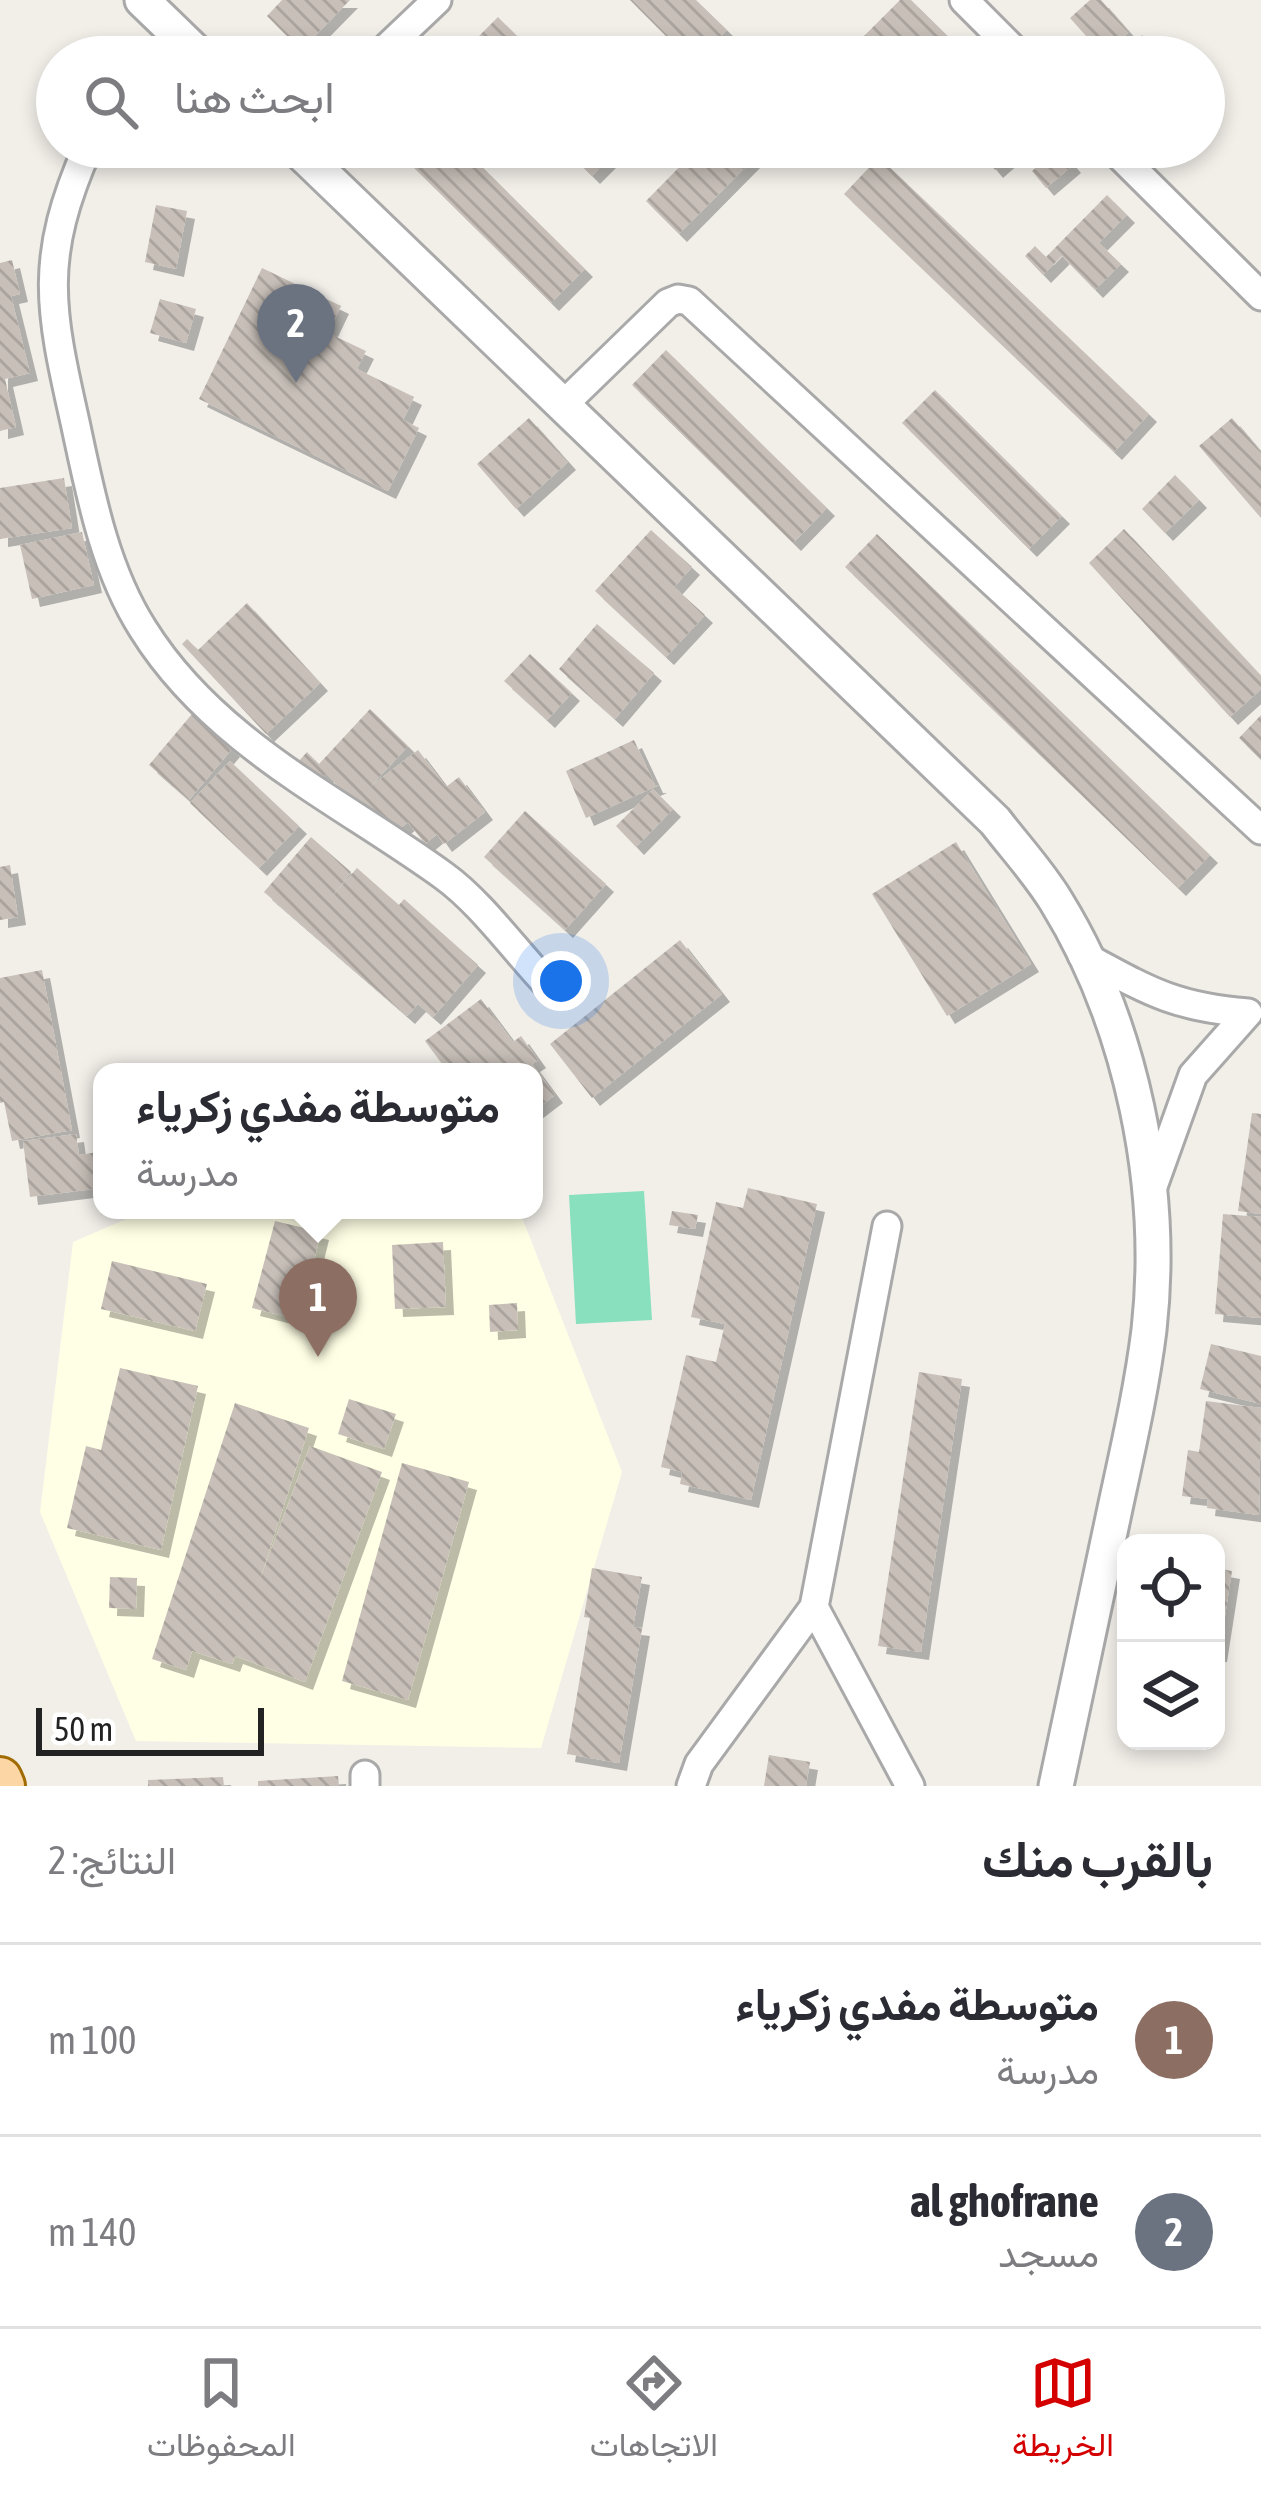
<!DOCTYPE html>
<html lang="ar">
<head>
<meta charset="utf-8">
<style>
	:root { --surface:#fff; --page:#f7f7f7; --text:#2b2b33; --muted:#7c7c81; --line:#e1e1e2; --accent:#d40000 }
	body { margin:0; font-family:"Asap Condensed",Vazirmatn,sans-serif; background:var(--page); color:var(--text); direction:rtl }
	.controls { position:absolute; right:36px; bottom:36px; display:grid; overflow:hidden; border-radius:24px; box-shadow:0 6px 18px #0003 }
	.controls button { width:108px; height:108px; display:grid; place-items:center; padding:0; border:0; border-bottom:3px solid var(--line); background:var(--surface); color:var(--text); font:60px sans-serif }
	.scale { position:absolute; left:36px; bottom:30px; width:228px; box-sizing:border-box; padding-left:12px; border:6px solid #222; border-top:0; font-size:33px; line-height:42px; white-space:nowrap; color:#222; -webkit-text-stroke:9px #fff; paint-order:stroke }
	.you { position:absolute; left:561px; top:981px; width:42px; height:42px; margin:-30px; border:9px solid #fff; border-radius:50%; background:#1a73e8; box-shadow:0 0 0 18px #1a73e833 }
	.badge { display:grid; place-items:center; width:78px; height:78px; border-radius:50%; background:var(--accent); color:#fff; font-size:39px; font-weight:700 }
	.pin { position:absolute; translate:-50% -99px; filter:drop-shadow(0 3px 6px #0008) }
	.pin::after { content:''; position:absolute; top:63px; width:42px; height:36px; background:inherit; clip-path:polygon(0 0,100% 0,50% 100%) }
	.popup { position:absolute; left:93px; top:1063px; width:450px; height:156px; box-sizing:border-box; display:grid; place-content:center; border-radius:24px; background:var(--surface); filter:drop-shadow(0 3px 9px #0005); font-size:39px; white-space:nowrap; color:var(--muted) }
	.popup b { font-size:45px; color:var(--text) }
	.popup::after { content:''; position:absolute; left:50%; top:100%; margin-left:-24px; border:24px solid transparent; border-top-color:var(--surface) }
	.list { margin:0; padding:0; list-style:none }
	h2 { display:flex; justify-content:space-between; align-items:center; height:156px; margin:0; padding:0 48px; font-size:51px }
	h2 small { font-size:39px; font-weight:400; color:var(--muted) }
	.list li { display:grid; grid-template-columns:78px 1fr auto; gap:36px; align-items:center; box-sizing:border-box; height:192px; padding:0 48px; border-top:3px solid var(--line) }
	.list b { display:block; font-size:45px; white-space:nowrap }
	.list p { margin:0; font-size:39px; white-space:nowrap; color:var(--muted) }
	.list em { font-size:39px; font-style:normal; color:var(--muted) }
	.icon { flex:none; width:66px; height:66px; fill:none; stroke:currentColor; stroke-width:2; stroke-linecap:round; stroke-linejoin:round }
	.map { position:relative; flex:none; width:1261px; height:1786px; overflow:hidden; direction:ltr }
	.search { position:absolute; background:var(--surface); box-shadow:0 6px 18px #0003; left:36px; right:36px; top:36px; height:132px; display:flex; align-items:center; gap:30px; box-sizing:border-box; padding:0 42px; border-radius:66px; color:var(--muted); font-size:45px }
	.sheet { height:540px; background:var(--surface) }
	nav { display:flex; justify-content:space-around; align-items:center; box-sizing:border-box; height:168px; border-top:3px solid var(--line); background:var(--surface); font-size:33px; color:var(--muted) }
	nav a { display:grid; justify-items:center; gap:6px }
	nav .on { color:var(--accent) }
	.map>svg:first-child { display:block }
	.education { fill:#ffffe5 }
	.pitch { fill:#88e0be }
	.building { fill:url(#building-back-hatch); filter:url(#shadow) }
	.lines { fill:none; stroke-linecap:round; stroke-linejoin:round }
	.minor-casing { stroke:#a9a9a9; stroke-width:33 }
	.tertiary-casing { stroke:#a9a9a9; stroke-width:39 }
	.primary-casing { stroke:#a06b00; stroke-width:48 }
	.minor { stroke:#fff; stroke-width:27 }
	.tertiary { stroke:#fff; stroke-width:33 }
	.primary { stroke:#fcd6a4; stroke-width:42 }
</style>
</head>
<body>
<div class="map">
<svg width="1261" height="1786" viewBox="0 0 1261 1786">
	<defs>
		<pattern id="building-back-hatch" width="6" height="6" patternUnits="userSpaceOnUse" patternTransform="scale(3)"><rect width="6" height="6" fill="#c7bfb8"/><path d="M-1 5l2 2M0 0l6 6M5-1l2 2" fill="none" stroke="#aba49e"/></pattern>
		<filter id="shadow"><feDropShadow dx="8" dy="8" stdDeviation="0" flood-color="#0004"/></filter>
	</defs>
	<rect width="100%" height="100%" fill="#f2efe9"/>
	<path class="education" d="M147 1210H519L622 1472 541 1748 136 1741 40 1512 73 1242Z"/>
	<path class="pitch" d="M644 1191 652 1320 576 1324 569 1195Z"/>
	<path class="building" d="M282 0H350L301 50 267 16Z
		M630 0H696L727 30 700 57H687Z
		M900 0H911L969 57H878L861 39Z
		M1090 0H1101L1129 32 1103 55 1070 18Z
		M498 17 538 57H472L465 50Z
		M1142 35 1162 57H1118Z
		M393 147H462L585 269 551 303Z
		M563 147H621L592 176Z
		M699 147H765L679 234 646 201Z
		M976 147H1021L995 170Z
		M1059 148 1073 165 1046 188 1032 171Z
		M879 157 1149 414 1114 452 844 194Z
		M1107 195 1127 215 1099 243 1121 264 1095 290 1062 256 1043 275 1025 256 1035 246 1046 257Z
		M156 205 187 211 176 269 145 262Z
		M12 260 20 294 11 296 30 373 5 379 16 427 0 431V263Z
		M262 268 341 306 328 333 366 351 357 369 414 397 403 420 419 428 388 491 199 399Z
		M160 299 196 309 186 343 150 333Z
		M666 350 827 508 793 543 632 385Z
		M935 390 1062 516 1029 549 902 423Z
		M529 418 568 462 516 509 477 464Z
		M1232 418 1261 452V518L1199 446Z
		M1175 475 1199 500 1165 533 1142 509Z
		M64 478 72 528 0 539V488Z
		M1124 529 1261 676V689L1230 717 1089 563Z
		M651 530 692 567 674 587 705 615 666 657 595 591Z
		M82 532 94 585 32 599 20 545Z
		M877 534 1210 855 1178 888 845 567Z
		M247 603 320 683 266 734 182 644 187 639 198 650Z
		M597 624 654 673 615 719 559 669Z
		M530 654 572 693 547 720 504 681Z
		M370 709 408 746 370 787 418 750 446 787 459 777 485 812 444 844 437 834 425 844 408 822 389 837 359 799 355 803 326 774 310 791 289 772 307 752 319 764Z
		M192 714 232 749 189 800 149 765Z
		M1261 715V760L1239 738Z
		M634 740 655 785H659L586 818 566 771Z
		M230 761 299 826 259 868 190 803Z
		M653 789 673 809 636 847 616 826Z
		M525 811 606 884 565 930 484 857Z
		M311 837 351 872 329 900 357 868 399 905 404 899 478 965 433 1017 418 1004 407 1016 264 892Z
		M956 842 1031 964 947 1016 872 894Z
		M10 865 18 917 0 920V867Z
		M680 940 722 994 592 1098 550 1044Z
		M42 970 72 1130 12 1141 4 1102 0 1103V978Z
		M481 999 513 1042 521 1036 538 1060 532 1064 555 1095 534 1111V1072H448L425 1041Z
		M1252 1113 1261 1114V1214L1238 1211Z
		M76 1134 79 1155 98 1152 102 1188 30 1197 23 1141Z
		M748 1188 817 1204 751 1500 680 1484 682 1472 661 1467 686 1355 716 1362 725 1324 691 1317 716 1202 743 1208Z
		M672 1211 698 1215 695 1229 669 1225Z
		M1223 1214 1261 1217V1318L1215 1314Z
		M275 1221 321 1232 308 1285 320 1289 311 1323 252 1308Z
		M443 1242 446 1307 395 1309 392 1245Z
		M112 1261 207 1284 195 1331 101 1309Z
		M517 1303 518 1330 490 1332 489 1305Z
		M1211 1344 1261 1356V1404L1200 1389Z
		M120 1368 198 1386 161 1550 67 1528 86 1446 101 1450Z
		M919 1372 962 1379 921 1652 878 1646Z
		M349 1399 396 1414 384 1449 338 1434Z
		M1206 1401 1261 1408 1259 1515 1207 1508 1208 1499 1182 1496 1188 1450 1199 1452Z
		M235 1403 309 1428 259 1582 310 1446 382 1472 305 1682 235 1656 232 1664 192 1651 186 1670 152 1659Z
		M402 1463 469 1482 408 1700 342 1681Z
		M592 1568 642 1577 633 1627 642 1628 619 1763 567 1754 590 1618 584 1617Z
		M1216 1568 1232 1571 1219 1654H1216Z
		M110 1577 137 1578 136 1609 109 1608Z
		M769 1755 810 1762 806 1786H764Z
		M338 1776 339 1786H258V1781Z
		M223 1777 224 1786H148V1780Z"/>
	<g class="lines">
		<g class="minor-casing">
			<path id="minor" d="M964 0 1021 57
				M377 57 437 0
				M88 147C39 258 49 307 75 422 90 492 104 568 143 629 214 743 339 800 444 876 480 902 514 949 545 982
				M1111 147 1261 296
				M563 405 668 303 678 299 689 301 1261 830
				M1082 955C1147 990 1173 1007 1248 1013L1193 1075 1151 1192
				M814 1607 910 1786
				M365 1775V1786
				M691 1786 699 1764 814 1607 887 1226"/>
		</g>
		<g class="tertiary-casing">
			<path id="tertiary" d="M142 0 201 57
				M295 147 995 821C1015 847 1039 873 1056 901 1132 1024 1165 1187 1149 1330 1141 1394 1126 1456 1113 1518 1094 1608 1075 1697 1056 1786"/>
		</g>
		<g class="primary-casing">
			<path id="primary" d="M0 1779 3 1786"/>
		</g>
		<use href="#minor" class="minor"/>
		<use href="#tertiary" class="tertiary"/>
		<use href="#primary" class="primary"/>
	</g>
</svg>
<div class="controls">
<button><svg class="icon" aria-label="locate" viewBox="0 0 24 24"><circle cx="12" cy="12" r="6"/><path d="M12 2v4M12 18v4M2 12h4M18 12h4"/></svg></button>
<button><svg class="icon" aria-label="layers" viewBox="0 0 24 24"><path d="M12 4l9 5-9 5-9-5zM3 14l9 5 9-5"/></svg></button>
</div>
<div class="scale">50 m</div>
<div class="you"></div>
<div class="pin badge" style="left:318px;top:1357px;background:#8d6e63">1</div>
<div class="popup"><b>متوسطة مفدي زكرياء</b>مدرسة</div>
<div class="pin badge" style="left:296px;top:383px;background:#6b7280">2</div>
<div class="search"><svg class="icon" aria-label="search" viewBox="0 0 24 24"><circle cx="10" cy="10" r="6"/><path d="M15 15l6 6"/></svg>ابحث هنا</div>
</div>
<section class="sheet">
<h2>بالقرب منك<small>النتائج: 2</small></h2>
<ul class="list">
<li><span class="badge" style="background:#8d6e63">1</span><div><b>متوسطة مفدي زكرياء</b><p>مدرسة</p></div><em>100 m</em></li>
<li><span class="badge" style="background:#6b7280">2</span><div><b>al ghofrane</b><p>مسجد</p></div><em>140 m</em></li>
</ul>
</section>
<nav>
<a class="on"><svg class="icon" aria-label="map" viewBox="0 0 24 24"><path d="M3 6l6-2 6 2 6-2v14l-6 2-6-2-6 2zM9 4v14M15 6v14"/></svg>الخريطة</a>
<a><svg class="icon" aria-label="directions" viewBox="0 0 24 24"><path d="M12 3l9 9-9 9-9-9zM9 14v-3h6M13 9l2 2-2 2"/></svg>الاتجاهات</a>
<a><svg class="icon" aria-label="saved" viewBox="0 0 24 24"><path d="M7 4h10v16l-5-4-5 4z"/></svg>المحفوظات</a>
</nav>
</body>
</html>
